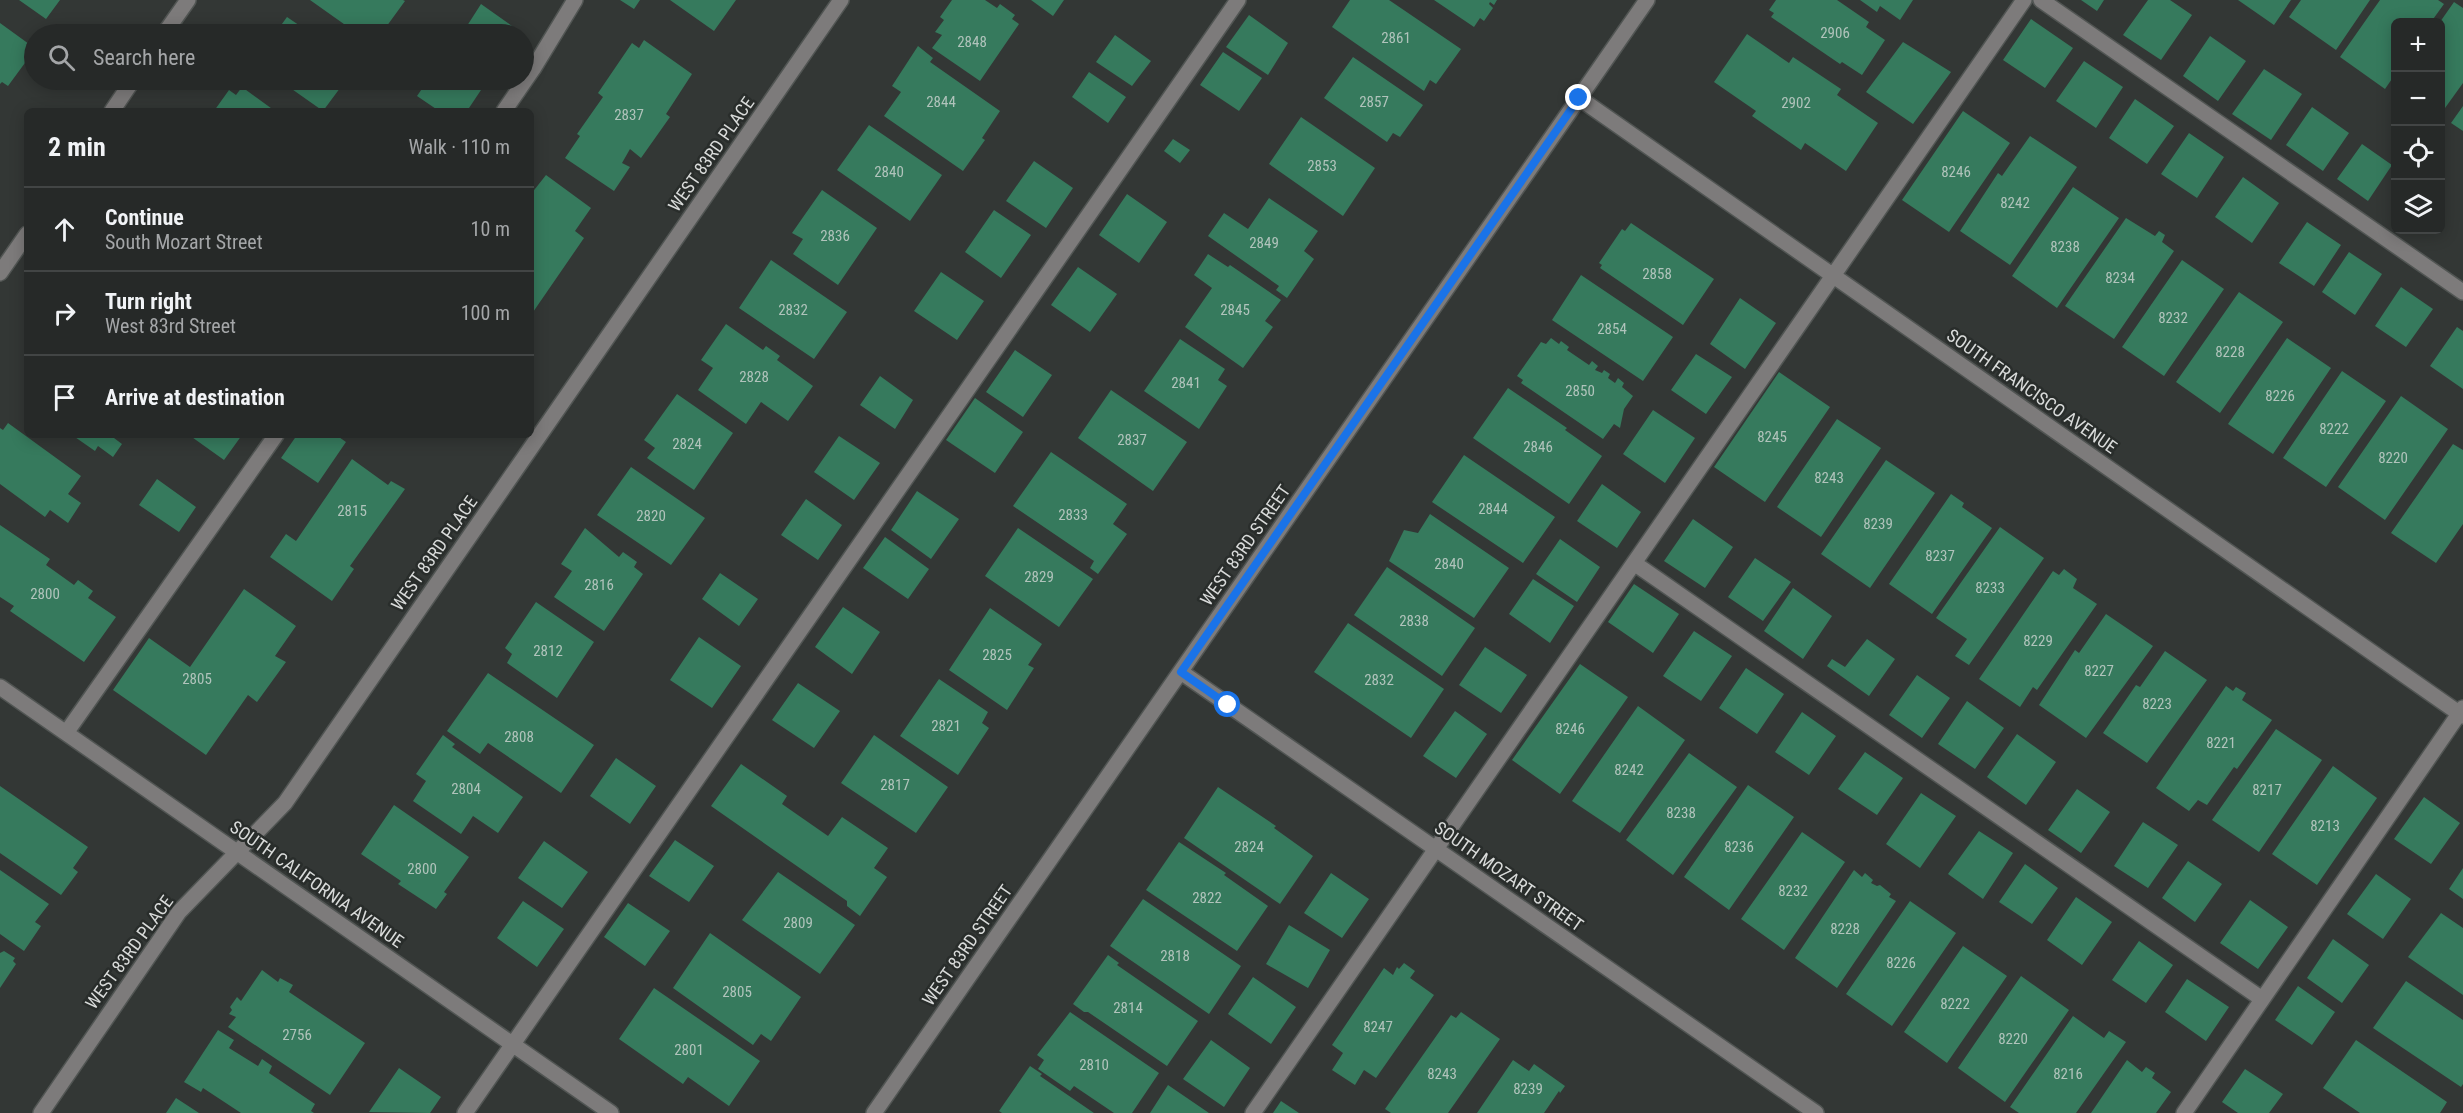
<!DOCTYPE html>
<html lang="en">
<head>
<meta charset="utf-8">
<style>
	:root { --surface:#262928; --page:#323534; --text:#f1f3f6; --muted:#a4a6a8; --line:#424545 }
	body { margin:0; font-family:"Roboto Condensed",sans-serif; background:var(--page); color:var(--text) }
	.controls { position:absolute; right:18px; top:18px; display:grid; overflow:hidden; border-radius:9px; box-shadow:0 3px 15px #0003 }
	.controls button { width:54px; height:54px; display:grid; place-items:center; padding:0; border:0; border-bottom:2px solid var(--line); background:var(--surface); color:var(--text); font:30px sans-serif }
	.stop { position:absolute; width:18px; height:18px; margin:-14px; border:4px solid #1a73e8; border-radius:50%; background:#fff }
	.stop.end { background:#1a73e8; border-color:#fff; box-shadow:0 2px 6px #0008 }
	.list { margin:0; padding:0; list-style:none }
	h2 { display:flex; justify-content:space-between; align-items:center; height:78px; margin:0; padding:0 24px; font-size:26px }
	h2 small { font-size:20px; font-weight:400; color:var(--muted) }
	.list li { display:grid; grid-template-columns:39px 1fr auto; gap:18px; align-items:center; box-sizing:border-box; height:84px; padding:0 24px; border-top:2px solid var(--line) }
	.list b { display:block; font-size:22px; white-space:nowrap }
	.list p { margin:0; font-size:20px; white-space:nowrap; color:var(--muted) }
	.list em { font-size:20px; font-style:normal; color:var(--muted) }
	.icon { flex:none; width:33px; height:33px; fill:none; stroke:currentColor; stroke-width:2; stroke-linecap:round; stroke-linejoin:round }
	.map { position:relative; flex:none; width:2463px; height:1113px; overflow:hidden }
	.search { position:absolute; background:var(--surface); box-shadow:0 3px 15px #0003; left:24px; top:24px; width:510px; height:66px; display:flex; align-items:center; gap:15px; box-sizing:border-box; padding:0 21px; border-radius:33px; color:var(--muted); font-size:22px }
	.panel { position:absolute; background:var(--surface); box-shadow:0 3px 15px #0003; left:24px; top:108px; width:510px; height:330px; border-radius:9px }
	.map>svg:first-child { display:block }
	.building { fill:#367a5d }
	.lines { fill:none; stroke-linecap:round; stroke-linejoin:round }
	.minor-casing { stroke:#515553; stroke-width:18 }
	.minor { stroke:#7d7b7b; stroke-width:15 }
	.route { stroke:#1a73e8; stroke-width:8 }
	.labels { text-anchor:middle; dominant-baseline:central; stroke-width:5; stroke-linejoin:round; paint-order:stroke }
	.number-label { font-size:15px; fill:#b0c3bb }
	.street-label { font-size:18px; fill:#d9dbda; stroke:#292d2b }
</style>
</head>
<body>
<div class="map">
<svg width="2463" height="1113" viewBox="0 0 2463 1113">
	<rect width="100%" height="100%" fill="#333735"/>
	<path class="building" d="M19 0H60L46 19Z
		M310 0H403L405 1 381 34H358Z
		M620 0H640L634 9Z
		M670 0H736L714 31Z
		M952 0H985L997 8 1000 4 1015 15 1012 19 1019 24 980 81 932 48 942 35 935 32 944 20 940 17Z
		M1031 0H1064L1053 16Z
		M1350 0H1389L1461 49 1436 84 1430 80 1424 91 1332 27Z
		M1434 0H1497L1494 5 1490 2 1489 4 1493 8 1484 21 1480 18 1474 27Z
		M1776 0H1837L1869 22 1866 27 1885 40 1862 75 1842 62 1840 64 1771 17 1774 13 1769 10Z
		M1860 0H1913L1900 20 1880 6 1877 12Z
		M2081 0H2104L2097 11Z
		M2148 0H2170L2192 15 2161 60 2123 35Z
		M2238 0H2291L2274 25Z
		M2301 0H2370L2336 50 2289 17Z
		M2380 0H2438L2444 4 2431 22H2396V73L2385 89 2340 57Z
		M2454 2 2463 8V83L2440 115V22Z
		M481 4 519 31 517 34H473L465 29Z
		M1249 15 1288 43 1268 75 1226 47Z
		M287 17 312 34H269L275 25 279 28Z
		M2031 19 2073 48 2045 88 2003 60Z
		M0 23 29 44 26 47 33 52 8 86 2 82 0 84Z
		M1747 34 1789 63 1793 57 1841 89 1837 95 1878 123 1846 171 1805 143 1801 150 1752 116 1756 111 1714 82Z
		M1115 35 1151 61 1132 86 1096 62Z
		M2210 36 2246 61 2218 101 2183 76Z
		M644 40 692 74 666 114 670 117 641 158 630 149 622 163 630 167 614 191 565 158 580 136 577 134 603 97 598 93 632 43 639 48Z
		M1903 42 1951 72 1913 124 1866 92Z
		M918 46 933 58 930 62 1000 111 982 138 985 140 963 171 884 116 901 92 892 86Z
		M1223 52 1262 78 1239 111 1200 85Z
		M1353 57 1423 105 1400 137 1393 133 1387 142 1324 98Z
		M2084 61 2123 87 2096 128 2056 101Z
		M2264 69 2302 94 2271 140 2232 114Z
		M1089 72 1126 97 1108 123 1072 97Z
		M279 80H346L323 111Z
		M428 80H473L483 87 467 111H439L417 96Z
		M242 87 275 111H214L229 90 236 95Z
		M2135 99 2174 126 2147 164 2109 138Z
		M2463 106V131L2451 123Z
		M2312 107 2349 133 2323 171 2286 145Z
		M1963 111 2010 143 1949 232 1902 200Z
		M1301 117 1375 168 1343 216 1269 164Z
		M869 125 942 175 910 221 837 170Z
		M2189 133 2224 157 2197 198 2161 174Z
		M2030 136 2077 167 2010 265 1960 231 1998 173 2002 176Z
		M1173 139 1190 150 1180 163 1164 151Z
		M2362 144 2392 165 2368 201 2337 179Z
		M1034 161 1073 188 1046 228 1006 201Z
		M546 175 591 208 575 231 584 238 531 315V194Z
		M2243 177 2279 203 2252 243 2215 217Z
		M2073 187 2119 218 2057 308 2012 276Z
		M822 190 877 228 838 285 793 254 803 239 792 233Z
		M1127 194 1167 222 1139 263 1099 235Z
		M1269 198 1318 231 1304 251 1314 259 1287 298 1276 290 1279 286 1208 236 1224 213 1248 229Z
		M994 210 1031 235 1001 278 965 252Z
		M2126 218 2155 236 2159 231 2165 235 2162 242 2174 251 2114 339 2065 306Z
		M2307 222 2341 245 2314 286 2279 263Z
		M1631 223 1714 279 1683 325 1600 268 1602 265 1599 263 1622 229 1625 231Z
		M2349 252 2382 274 2355 315 2322 292Z
		M1208 254 1228 267 1230 265 1281 300 1265 321 1273 327 1243 368 1185 327 1212 288 1194 275Z
		M771 260 847 312 814 359 739 308Z
		M2182 260 2224 289 2164 376 2122 347Z
		M1078 267 1117 294 1090 332 1051 305Z
		M941 272 984 301 957 340 914 311Z
		M1581 275 1673 337 1643 381 1552 320Z
		M2401 287 2433 309 2406 347 2375 326Z
		M2239 292 2283 322 2220 413 2176 382Z
		M1740 298 1776 323 1745 369 1710 344Z
		M726 324 763 350 766 346 780 356 777 360 813 386 788 421 761 402 746 424 698 390 713 368 701 360Z
		M2457 327 2463 331V389L2430 366Z
		M1551 338 1559 344 1561 341 1569 347 1567 350 1589 365 1592 361 1598 366 1595 370 1602 373 1604 370 1610 374 1608 378 1615 383 1618 378 1624 383 1622 387 1633 396 1624 409 1620 428 1614 424 1603 439 1521 383 1523 380 1517 376 1541 342 1546 344Z
		M2287 338 2331 368 2273 454 2228 424Z
		M1180 339 1225 369 1218 380 1227 386 1199 429 1144 391Z
		M1015 350 1052 375 1023 417 986 392Z
		M1696 354 1732 377 1706 414 1671 390Z
		M2342 371 2386 401 2326 487 2283 458Z
		M1779 372 1830 407 1765 502 1714 467Z
		M880 376 913 400 895 429 860 405Z
		M1508 388 1567 428 1565 430 1602 456 1569 504 1473 438Z
		M1111 390 1187 442 1153 491 1078 438Z
		M677 394 733 433 694 490 647 458 655 448 644 440Z
		M2401 396 2448 429 2385 520 2338 487Z
		M975 398 1023 432 995 473 946 440Z
		M1653 410 1695 438 1665 483 1623 454Z
		M1837 419 1881 448 1821 537 1777 507Z
		M8 423 81 476 68 494 81 503 68 523 50 510 45 517 0 484V428L3 430Z
		M72 435H110L122 444 113 457 98 446 95 451Z
		M189 435H242L224 460Z
		M297 435H336L346 442 318 483 281 458Z
		M839 436 880 463 854 500 814 472Z
		M2453 444 2463 450V524L2436 563 2391 533Z
		M1051 452 1127 504 1113 524 1127 534 1098 574 1090 568 1094 561 1013 506Z
		M1464 455 1555 517 1523 563 1432 502Z
		M352 459 388 485 391 481 405 489 350 566 354 569 332 601 270 557 286 534 296 541Z
		M1886 460 1935 493 1870 588 1821 554Z
		M631 467 705 518 671 565 597 515Z
		M157 479 196 507 179 532 139 505Z
		M1602 484 1641 512 1617 548 1577 521Z
		M917 491 959 519 931 559 891 530Z
		M1951 494 1964 503 1962 507 1992 528 1932 614 1889 584Z
		M806 499 842 525 818 560 781 535Z
		M1430 514 1509 568 1474 618 1389 561 1404 530 1418 533Z
		M1693 519 1733 547 1705 588 1664 561Z
		M0 525 50 559 46 565 74 585 78 580 93 591 88 598 116 617 84 662 10 611 14 606 0 597Z
		M2000 527 2044 558 1969 665 1955 656 1967 639 1936 618Z
		M585 528 619 557 623 552 637 562 634 567 643 574 604 631 554 597 572 571 561 564Z
		M1018 528 1093 579 1059 627 985 576Z
		M885 537 929 569 908 599 863 568Z
		M1560 539 1600 567 1577 602 1536 574Z
		M1755 558 1791 582 1763 621 1728 597Z
		M1387 567 1475 628 1442 676 1354 615Z
		M2064 569 2077 579 2073 588 2097 604 2037 690 2033 687 2020 707 1979 679 2053 571 2059 575Z
		M720 573 758 599 739 626 702 599Z
		M1533 579 1574 606 1550 643 1509 614Z
		M1634 584 1679 614 1653 653 1608 622Z
		M1793 588 1832 616 1803 659 1764 631Z
		M244 589 296 626 275 656 286 662 257 702 248 695 206 755 113 690 149 638 190 667Z
		M536 602 594 642 557 698 507 663 512 654 505 648Z
		M843 607 880 632 852 674 815 647Z
		M990 608 1042 644 1028 665 1034 668 1007 710 949 670Z
		M2106 614 2153 646 2086 738 2039 705 2075 650 2079 653Z
		M1348 623 1444 689 1411 738 1314 672Z
		M1694 631 1732 656 1701 701 1663 676Z
		M699 637 741 666 712 708 670 680Z
		M1867 639 1895 659 1869 696 1827 666 1832 659 1845 667Z
		M1485 647 1527 675 1501 713 1459 685Z
		M2165 651 2207 680 2147 763 2103 733 2136 685 2140 687Z
		M1580 664 1628 697 1560 794 1512 760Z
		M1746 668 1784 694 1757 734 1719 708Z
		M488 673 594 745 561 793 488 743 480 754 447 731Z
		M1917 675 1950 698 1922 738 1889 715Z
		M939 679 988 712 982 723 989 728 958 775 900 736Z
		M798 683 840 711 814 748 772 720Z
		M2226 686 2233 691 2236 687 2246 693 2242 700 2272 720 2237 769 2234 767 2207 805 2198 800 2189 811 2156 788Z
		M1967 701 2004 728 1975 769 1938 744Z
		M1638 706 1685 740 1620 833 1572 801Z
		M1455 711 1487 734 1456 778 1423 756Z
		M1802 712 1836 736 1809 775 1775 752Z
		M2276 729 2322 760 2259 852 2212 820Z
		M2017 734 2056 762 2026 805 1987 777Z
		M443 735 455 744 452 747 523 797 498 833 473 816 461 834 413 801 426 781 416 774Z
		M874 735 948 787 916 833 841 783Z
		M1865 752 1903 778 1877 815 1838 789Z
		M1689 753 1737 787 1673 875 1626 840Z
		M616 758 656 786 630 824 590 796Z
		M741 764 787 796 782 804 828 836 842 817 888 848 874 868 887 877 860 916 847 906V901L711 806Z
		M2333 766 2377 798 2317 885 2272 854Z
		M1748 785 1794 817 1729 910 1684 877Z
		M0 786 88 847 73 868 78 872 61 895 0 853Z
		M1218 787 1276 826 1274 828 1313 856 1280 904 1184 838Z
		M2077 789 2110 812 2081 853 2048 830Z
		M1921 793 1956 816 1920 868 1886 844Z
		M2424 797 2460 823 2431 864 2394 839Z
		M394 805 469 857 444 892 447 894 436 909 398 884 401 881 361 854Z
		M2143 822 2178 845 2148 888 2114 866Z
		M1979 831 2013 853 1983 899 1948 874Z
		M1802 832 1845 862 1784 950 1741 919Z
		M675 840 714 866 689 902 649 876Z
		M544 841 588 872 562 908 518 878Z
		M1179 842 1226 873 1224 875 1268 906 1237 951 1146 890Z
		M2188 861 2222 884 2195 922 2162 898Z
		M2025 864 2058 888 2032 924 1999 902Z
		M2463 868V899L2449 889Z
		M0 870 49 904 35 922 41 926 24 951 0 934Z
		M1854 870 1862 877 1865 873 1873 880 1871 883 1877 886 1880 885 1891 894 1889 897 1896 901 1837 988 1795 958Z
		M778 872 855 925 820 974 742 920Z
		M1331 873 1369 899 1342 938 1304 913Z
		M2376 874 2411 899 2383 939 2347 914Z
		M2076 897 2112 922 2082 965 2047 940Z
		M1143 899 1241 966 1209 1014 1110 946Z
		M2250 900 2288 927 2258 969 2220 943Z
		M523 901 564 929 537 967 497 938Z
		M1910 901 1956 933 1892 1026 1846 994Z
		M628 903 670 931 645 966 604 937Z
		M2441 913 2463 928V995L2408 957Z
		M1289 925 1330 950 1308 988 1266 964Z
		M710 933 801 997 771 1041 761 1034 753 1045 673 988Z
		M2333 939 2369 965 2342 1003 2307 978Z
		M2139 941 2173 965 2146 1003 2112 980Z
		M1963 946 2007 976 1947 1063 1904 1032Z
		M4 951 15 958 13 961 16 964 0 988V953Z
		M1108 955 1119 963 1117 965 1198 1021 1167 1066 1088 1012H1084L1073 1004Z
		M1404 963 1415 971 1410 978 1434 995 1376 1078 1364 1070 1355 1085 1332 1070 1343 1053 1332 1045 1384 968 1393 975 1397 967 1399 969Z
		M262 970 278 982 280 978 293 985 289 992 365 1043 330 1095 228 1027 236 1017 229 1014 232 1010 230 1007 237 997 241 1001Z
		M2021 976 2069 1010 2005 1102 1958 1068Z
		M1253 977 1296 1007 1271 1044 1228 1014Z
		M2187 979 2229 1007 2206 1041 2165 1012Z
		M2406 981 2463 1020V1084L2461 1087 2373 1028Z
		M2298 986 2335 1012 2312 1045 2275 1020Z
		M654 988 760 1061 729 1106 688 1077 683 1084 619 1039Z
		M1070 1012 1159 1073 1132 1113H1114L1074 1086 1070 1091 1038 1069 1044 1060 1037 1055Z
		M1461 1012 1500 1039 1448 1113H1391L1385 1109 1451 1015 1456 1018Z
		M2073 1016 2104 1038 2109 1031 2126 1042 2076 1113H2019L2010 1107Z
		M218 1030 234 1040 229 1048 258 1066 262 1059 272 1066 269 1073 315 1104 311 1111 314 1113H241L203 1088 201 1092 184 1082Z
		M1211 1040 1250 1068 1224 1107 1183 1079Z
		M2356 1040 2447 1102 2440 1113H2360L2323 1088Z
		M1513 1060 1529 1071 1534 1064 1565 1086 1560 1093 1559 1091 1544 1113H1477Z
		M2127 1060 2142 1072 2146 1067 2155 1073 2152 1078 2171 1092 2156 1113H2091Z
		M1030 1066 1042 1074 1040 1076 1094 1113H1002L999 1111Z
		M399 1068 441 1097 430 1113 369 1112Z
		M2245 1069 2283 1094 2269 1113H2238L2222 1102Z
		M1168 1085 1209 1113H1150Z
		M176 1098 199 1113H166Z
		M1281 1101 1299 1113H1273Z"/>
	<g class="lines">
		<g class="minor-casing">
			<path id="minor" d="M2041 0 2463 292
				M164 34 188 0
				M1579 98 2463 716
				M112 111 133 80
				M504 111 533 69 575 0
				M0 273 27 234
				M1634 563 2262 999
				M1181 672 1816 1113
				M0 687 611 1113
				M66 733 276 435
				M41 1113 179 912 285 803 841 0
				M465 1113 1238 0
				M874 1113 1647 0
				M1253 1113 2024 0
				M2184 1113 2463 708"/>
		</g>
		<use href="#minor" class="minor"/>
	</g>
	<g class="lines">
		<path class="route" d="M1228 705 1181 672 1579 98"/>
	</g>
	<g class="labels">
		<g class="number-label">
			<text x="1835" y="33">2906</text>
			<text x="1396" y="38">2861</text>
			<text x="972" y="42">2848</text>
			<text x="941" y="102">2844</text>
			<text x="1374" y="102">2857</text>
			<text x="1796" y="103">2902</text>
			<text x="629" y="115">2837</text>
			<text x="1322" y="166">2853</text>
			<text x="889" y="172">2840</text>
			<text x="1956" y="172">8246</text>
			<text x="2015" y="203">8242</text>
			<text x="835" y="236">2836</text>
			<text x="1264" y="243">2849</text>
			<text x="2065" y="247">8238</text>
			<text x="1657" y="274">2858</text>
			<text x="2120" y="278">8234</text>
			<text x="793" y="310">2832</text>
			<text x="1235" y="310">2845</text>
			<text x="2173" y="318">8232</text>
			<text x="1612" y="329">2854</text>
			<text x="2230" y="352">8228</text>
			<text x="754" y="377">2828</text>
			<text x="1186" y="383">2841</text>
			<text x="1580" y="391">2850</text>
			<text x="2280" y="396">8226</text>
			<text x="2334" y="429">8222</text>
			<text x="1772" y="437">8245</text>
			<text x="1132" y="440">2837</text>
			<text x="687" y="444">2824</text>
			<text x="1538" y="447">2846</text>
			<text x="2393" y="458">8220</text>
			<text x="1829" y="478">8243</text>
			<text x="1493" y="509">2844</text>
			<text x="352" y="511">2815</text>
			<text x="1073" y="515">2833</text>
			<text x="651" y="516">2820</text>
			<text x="1878" y="524">8239</text>
			<text x="1940" y="556">8237</text>
			<text x="1449" y="564">2840</text>
			<text x="1039" y="577">2829</text>
			<text x="599" y="585">2816</text>
			<text x="1990" y="588">8233</text>
			<text x="45" y="594">2800</text>
			<text x="1414" y="621">2838</text>
			<text x="2038" y="641">8229</text>
			<text x="548" y="651">2812</text>
			<text x="997" y="655">2825</text>
			<text x="2099" y="671">8227</text>
			<text x="197" y="679">2805</text>
			<text x="1379" y="680">2832</text>
			<text x="2157" y="704">8223</text>
			<text x="946" y="726">2821</text>
			<text x="1570" y="729">8246</text>
			<text x="519" y="737">2808</text>
			<text x="2221" y="743">8221</text>
			<text x="1629" y="770">8242</text>
			<text x="895" y="785">2817</text>
			<text x="466" y="789">2804</text>
			<text x="2267" y="790">8217</text>
			<text x="1681" y="813">8238</text>
			<text x="2325" y="826">8213</text>
			<text x="1249" y="847">2824</text>
			<text x="1739" y="847">8236</text>
			<text x="422" y="869">2800</text>
			<text x="1793" y="891">8232</text>
			<text x="1207" y="898">2822</text>
			<text x="798" y="923">2809</text>
			<text x="1845" y="929">8228</text>
			<text x="1175" y="956">2818</text>
			<text x="1901" y="963">8226</text>
			<text x="737" y="992">2805</text>
			<text x="1955" y="1004">8222</text>
			<text x="1128" y="1008">2814</text>
			<text x="1378" y="1027">8247</text>
			<text x="297" y="1035">2756</text>
			<text x="2013" y="1039">8220</text>
			<text x="689" y="1050">2801</text>
			<text x="1094" y="1065">2810</text>
			<text x="1442" y="1074">8243</text>
			<text x="2068" y="1074">8216</text>
			<text x="1528" y="1089">8239</text>
		</g>
		<g class="street-label">
			<text transform="translate(711 154) rotate(-55)">WEST 83RD PLACE</text>
			<text transform="translate(2032 391) rotate(35)">SOUTH FRANCISCO AVENUE</text>
			<text transform="translate(1245 545) rotate(-55)">WEST 83RD STREET</text>
			<text transform="translate(434 553) rotate(-55)">WEST 83RD PLACE</text>
			<text transform="translate(1509 876) rotate(35)">SOUTH MOZART STREET</text>
			<text transform="translate(317 884) rotate(35)">SOUTH CALIFORNIA AVENUE</text>
			<text transform="translate(967 945) rotate(-55)">WEST 83RD STREET</text>
			<text transform="translate(129 952) rotate(-54)">WEST 83RD PLACE</text>
		</g>
	</g>
</svg>
<div class="controls">
<button>+</button>
<button>−</button>
<button><svg class="icon" aria-label="locate" viewBox="0 0 24 24"><circle cx="12" cy="12" r="6"/><path d="M12 2v4M12 18v4M2 12h4M18 12h4"/></svg></button>
<button><svg class="icon" aria-label="layers" viewBox="0 0 24 24"><path d="M12 4l9 5-9 5-9-5zM3 14l9 5 9-5"/></svg></button>
</div>
<div class="stop" style="left:1228px;top:705px"></div>
<div class="stop end" style="left:1579px;top:98px"></div>
<div class="search"><svg class="icon" aria-label="search" viewBox="0 0 24 24"><circle cx="10" cy="10" r="6"/><path d="M15 15l6 6"/></svg>Search here</div>
<section class="panel">
<h2>2 min<small>Walk · 110 m</small></h2>
<ul class="list">
<li><svg class="icon" aria-label="ahead" viewBox="0 0 24 24"><path d="M12 20V5M6 11l6-6 6 6"/></svg><div><b>Continue</b><p>South Mozart Street</p></div><em>10 m</em></li>
<li><svg class="icon" aria-label="right" viewBox="0 0 24 24"><path d="M7 20v-9h11M14 6l5 5-5 5"/></svg><div><b>Turn right</b><p>West 83rd Street</p></div><em>100 m</em></li>
<li><svg class="icon" aria-label="arrive" viewBox="0 0 24 24"><path d="M6 21V4h12l-3 4 3 4H6"/></svg><div><b>Arrive at destination</b></div></li>
</ul>
</section>
</div>
</body>
</html>
